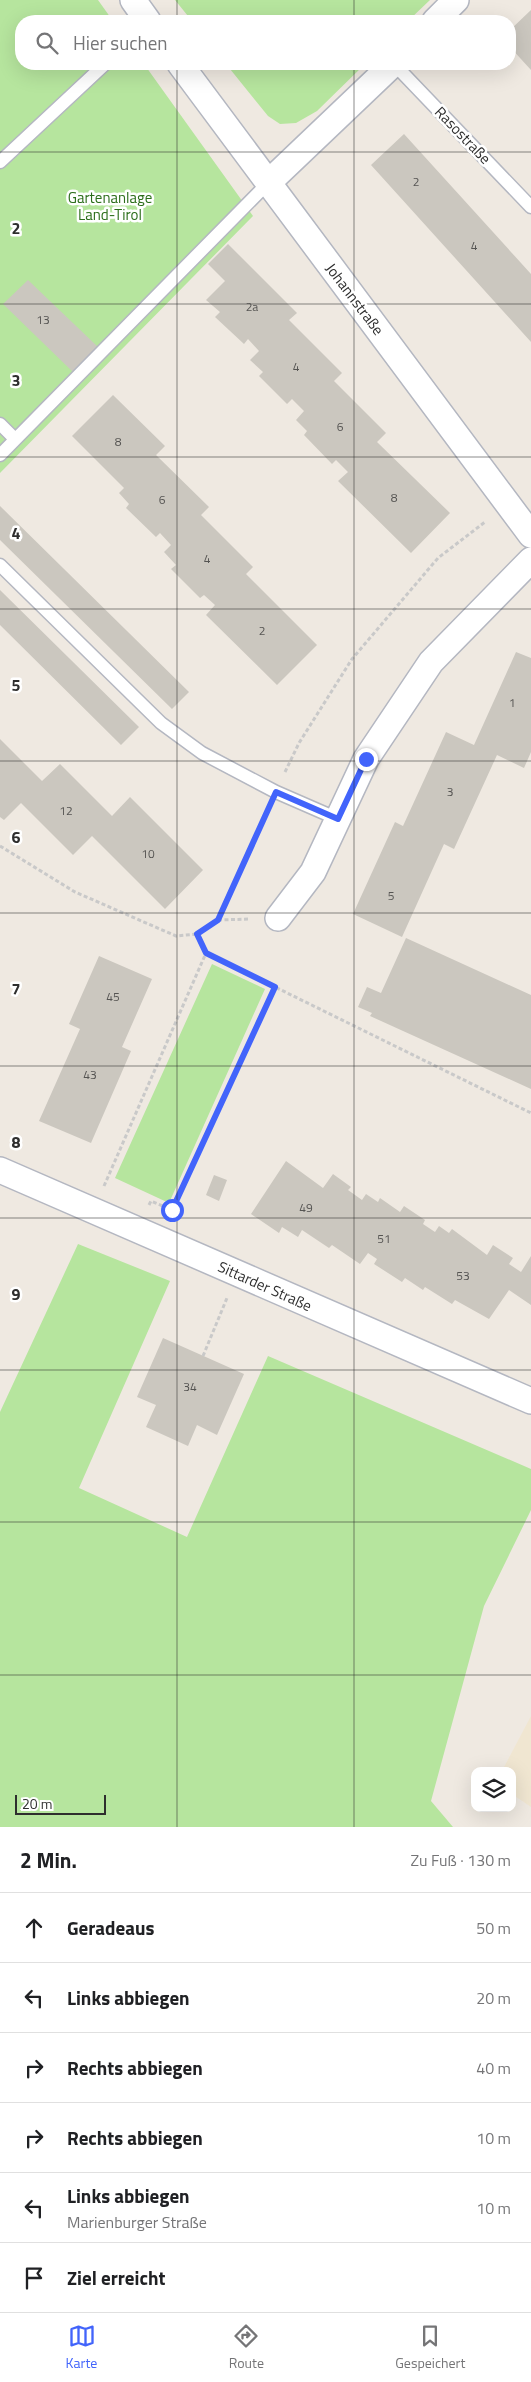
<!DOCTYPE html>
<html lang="de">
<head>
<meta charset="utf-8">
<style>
	:root { --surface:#fff; --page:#f6f6f6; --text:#202124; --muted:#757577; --line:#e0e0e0; --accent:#4264fb }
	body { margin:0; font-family:"Titillium Web",sans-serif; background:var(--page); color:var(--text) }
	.controls { position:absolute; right:15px; bottom:15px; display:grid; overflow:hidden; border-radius:10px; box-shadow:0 5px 20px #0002 }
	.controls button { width:45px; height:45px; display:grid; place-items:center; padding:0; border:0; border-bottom:1px solid var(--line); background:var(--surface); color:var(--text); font:25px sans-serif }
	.scale { position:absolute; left:15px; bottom:12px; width:91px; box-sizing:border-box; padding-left:5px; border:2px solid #2e2e2e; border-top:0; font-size:14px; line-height:18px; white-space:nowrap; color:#2e2e2e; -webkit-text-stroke:4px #fff; paint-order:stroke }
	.stop { position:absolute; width:15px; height:15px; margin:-11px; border:4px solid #4264fb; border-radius:50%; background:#fff }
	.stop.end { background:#4264fb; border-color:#fff; box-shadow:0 1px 5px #0008 }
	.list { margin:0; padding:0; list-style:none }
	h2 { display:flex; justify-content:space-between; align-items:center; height:65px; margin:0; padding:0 20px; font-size:21px }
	h2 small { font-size:16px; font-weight:400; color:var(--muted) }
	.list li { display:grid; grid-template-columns:32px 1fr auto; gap:15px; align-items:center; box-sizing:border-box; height:70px; padding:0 20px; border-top:1px solid var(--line) }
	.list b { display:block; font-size:19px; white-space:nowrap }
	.list p { margin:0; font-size:16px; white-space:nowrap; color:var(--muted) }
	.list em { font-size:16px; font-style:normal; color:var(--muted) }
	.icon { flex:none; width:28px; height:28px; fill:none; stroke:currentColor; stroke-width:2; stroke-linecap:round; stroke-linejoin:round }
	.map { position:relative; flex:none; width:531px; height:1827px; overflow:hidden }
	.search { position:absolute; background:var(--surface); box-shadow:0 5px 20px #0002; left:15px; right:15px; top:15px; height:55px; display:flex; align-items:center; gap:12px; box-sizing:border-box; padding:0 18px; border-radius:20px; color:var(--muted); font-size:19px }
	.sheet { height:485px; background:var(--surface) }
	nav { display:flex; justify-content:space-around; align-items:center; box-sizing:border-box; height:70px; border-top:1px solid var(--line); background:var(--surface); font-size:14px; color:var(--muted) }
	nav a { display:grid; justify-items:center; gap:2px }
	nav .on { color:var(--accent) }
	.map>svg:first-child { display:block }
	.education { fill:#f0e6d1 }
	.green { fill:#b6e59e }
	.building { fill:#cbc7bf }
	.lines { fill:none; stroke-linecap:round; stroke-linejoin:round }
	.lane-casing { stroke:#b4b7c1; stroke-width:15 }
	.street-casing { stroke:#b4b7c1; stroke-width:28 }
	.path { stroke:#c9c9c9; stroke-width:3; stroke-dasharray:4 2.5; stroke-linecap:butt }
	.lane { stroke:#fff; stroke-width:12 }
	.street { stroke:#fff; stroke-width:25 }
	.route { stroke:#4264fb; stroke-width:6 }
	.grid { fill:none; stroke:#2e2e2e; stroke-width:1; stroke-opacity:0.55 }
	.labels { text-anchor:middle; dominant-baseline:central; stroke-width:5; stroke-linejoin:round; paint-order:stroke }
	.number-label { font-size:12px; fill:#555452 }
	.street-label { font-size:15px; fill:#2e2e2e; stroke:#fff }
	.park-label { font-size:15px; fill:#2c6e1b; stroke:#fff }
	.grid-label { font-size:16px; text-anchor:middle; font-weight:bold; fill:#2e2e2e; stroke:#fff; stroke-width:5; stroke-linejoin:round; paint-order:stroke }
</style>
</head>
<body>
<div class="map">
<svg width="531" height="1827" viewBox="0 0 531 1827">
	<rect width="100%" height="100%" fill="#efe9e1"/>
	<path class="education" d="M531 1716V1807L512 1794V1771H502Z"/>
	<path class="green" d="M0 0H98L113 21H21V64H144L253 216 0 473Z
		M175 0H430L408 21H192Z
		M226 64H365L317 111 296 123 280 124 268 116Z
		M212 964 265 989 169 1203 115 1178Z
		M78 1244 170 1281 79 1488 187 1537 268 1356 531 1469V1510L484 1606 431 1801 453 1827H0V1412Z"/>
	<path class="building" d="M531 10V70L510 47V30Z
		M404 134 531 274V342L371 165Z
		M228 244 297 313 289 320 342 373 334 381 386 433 377 442 450 513 411 553 338 481 348 472 336 460 332 464 304 435 307 431 296 420 304 411 292 399 287 404 259 376 263 372 250 360 259 351 248 339 244 344 215 317 220 312 206 300 225 281 208 264Z
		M28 280 98 347 74 373 3 304Z
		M113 395 165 446 156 455 209 507 201 515 253 567 246 574 317 645 277 685 206 615 215 605 204 595 200 598 171 569 176 565 164 552 171 545 160 533 156 537 126 508 129 504 119 493 124 488 72 436Z
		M0 506 189 692 172 709 0 540Z
		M0 590 139 727 121 745 0 625Z
		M516 652 531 658V752L524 768 497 755 454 849 444 844 402 937 353 914 395 822 403 826 446 732 474 745Z
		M0 739 42 781 60 764 112 816 130 797 203 870 165 909 92 836 73 855 21 803 4 820 0 817Z
		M406 938 531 995V1089L370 1016 372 1013 358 1007 367 987 381 993Z
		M99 956 152 979 122 1047 131 1051 91 1143 39 1121 80 1029 69 1024Z
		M286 1161 323 1188 333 1174 351 1187 348 1190 362 1200 366 1194 378 1202 380 1198 400 1212 404 1206 425 1220 423 1224 435 1232 439 1226 449 1233 452 1229 487 1255 493 1245 513 1258 509 1264 521 1272 531 1256V1305L509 1290 489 1319 455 1300 452 1304 425 1287 423 1290 405 1278 402 1282 374 1264 377 1259 368 1253 360 1264 332 1245 329 1248 302 1230 298 1237 282 1227 279 1233 251 1214Z
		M214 1175 227 1180 219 1201 206 1195Z
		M163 1338 244 1374 217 1435 197 1425 188 1446 146 1427 156 1405 137 1397Z"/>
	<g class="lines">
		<g class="lane-casing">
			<path id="lane" d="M394 64 531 207
				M0 162 105 64
				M0 424 15 439
				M0 455 268 183
				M0 565 161 723 202 753 276 792 338 819"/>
		</g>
		<g class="street-casing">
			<path id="street" d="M133 0 148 21
				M435 21 456 0
				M180 64 531 535
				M268 183 393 64
				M278 918 313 872 366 759 431 662 531 560
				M0 1170 531 1401"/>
		</g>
		<path class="path" d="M285 772 299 743 352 659 438 558 485 522
			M0 846 75 892 176 936 197 934 206 953 531 1113
			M218 920 250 919
			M197 934 218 920 266 812
			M104 1186 206 953
			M149 1205 151 1201 172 1210 275 987
			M203 1356 227 1298"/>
		<use href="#lane" class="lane"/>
		<use href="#street" class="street"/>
	</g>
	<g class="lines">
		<path class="route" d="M172 1210 275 987 206 953 197 934 218 920 276 792 338 819 366 759"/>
	</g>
	<path class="grid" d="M177 0V21M354 0V21M177 64V1827M354 64V1827M0 152H531M0 304H531M0 457H531M0 609H531M0 761H531M0 913H531M0 1066H531M0 1218H531M0 1370H531M0 1522H531M0 1675H531"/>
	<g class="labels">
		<g class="number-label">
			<text x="416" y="181">2</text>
			<text x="474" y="245">4</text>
			<text x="252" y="306">2a</text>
			<text x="43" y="319">13</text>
			<text x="296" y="366">4</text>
			<text x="340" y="426">6</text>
			<text x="118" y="441">8</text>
			<text x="394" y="497">8</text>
			<text x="162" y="499">6</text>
			<text x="207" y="558">4</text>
			<text x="262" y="630">2</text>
			<text x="512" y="702">1</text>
			<text x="450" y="791">3</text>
			<text x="66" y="810">12</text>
			<text x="148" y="853">10</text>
			<text x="391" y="895">5</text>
			<text x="113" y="996">45</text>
			<text x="90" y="1074">43</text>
			<text x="306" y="1207">49</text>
			<text x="384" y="1238">51</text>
			<text x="463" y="1275">53</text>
			<text x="190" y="1386">34</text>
		</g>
		<g class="street-label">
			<text transform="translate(463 135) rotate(46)">Rasostraße</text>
			<text transform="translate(355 299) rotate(53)">Johannstraße</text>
			<text transform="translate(265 1286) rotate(24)">Sittarder Straße</text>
		</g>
		<g class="park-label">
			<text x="110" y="197">Gartenanlage<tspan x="110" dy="17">Land-Tirol</tspan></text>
		</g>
	</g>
	<g class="grid-label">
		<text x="16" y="234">2</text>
		<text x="16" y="386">3</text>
		<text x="16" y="539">4</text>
		<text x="16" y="691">5</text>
		<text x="16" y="843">6</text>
		<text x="16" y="995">7</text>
		<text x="16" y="1148">8</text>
		<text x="16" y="1300">9</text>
	</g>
</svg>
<div class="controls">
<button><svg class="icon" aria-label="layers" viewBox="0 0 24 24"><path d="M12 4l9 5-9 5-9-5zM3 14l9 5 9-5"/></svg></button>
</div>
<div class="scale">20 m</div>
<div class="stop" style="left:172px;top:1210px"></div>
<div class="stop end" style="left:366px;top:759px"></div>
<div class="search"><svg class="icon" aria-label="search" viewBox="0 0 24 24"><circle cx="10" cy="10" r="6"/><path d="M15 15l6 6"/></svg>Hier suchen</div>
</div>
<section class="sheet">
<h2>2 Min.<small>Zu Fuß · 130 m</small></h2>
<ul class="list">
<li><svg class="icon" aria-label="ahead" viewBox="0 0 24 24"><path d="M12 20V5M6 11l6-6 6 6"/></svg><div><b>Geradeaus</b></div><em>50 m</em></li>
<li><svg class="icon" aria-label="left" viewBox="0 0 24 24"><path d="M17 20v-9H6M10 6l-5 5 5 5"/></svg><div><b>Links abbiegen</b></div><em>20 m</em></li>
<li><svg class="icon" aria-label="right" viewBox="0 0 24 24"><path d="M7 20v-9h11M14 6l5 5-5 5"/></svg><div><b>Rechts abbiegen</b></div><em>40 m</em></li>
<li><svg class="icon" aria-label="right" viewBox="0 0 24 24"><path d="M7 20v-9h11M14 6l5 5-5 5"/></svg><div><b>Rechts abbiegen</b></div><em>10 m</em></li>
<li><svg class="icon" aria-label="left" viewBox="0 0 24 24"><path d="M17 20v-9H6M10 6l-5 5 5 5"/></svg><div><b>Links abbiegen</b><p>Marienburger Straße</p></div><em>10 m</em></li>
<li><svg class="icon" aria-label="arrive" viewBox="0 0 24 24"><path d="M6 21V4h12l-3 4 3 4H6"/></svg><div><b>Ziel erreicht</b></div></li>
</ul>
</section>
<nav>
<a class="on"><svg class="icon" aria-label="map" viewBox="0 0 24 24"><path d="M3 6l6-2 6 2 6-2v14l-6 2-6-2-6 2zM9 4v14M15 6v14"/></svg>Karte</a>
<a><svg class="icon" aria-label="directions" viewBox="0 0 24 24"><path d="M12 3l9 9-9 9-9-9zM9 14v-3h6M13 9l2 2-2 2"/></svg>Route</a>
<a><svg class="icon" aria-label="saved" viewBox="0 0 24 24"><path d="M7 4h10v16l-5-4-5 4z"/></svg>Gespeichert</a>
</nav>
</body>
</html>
